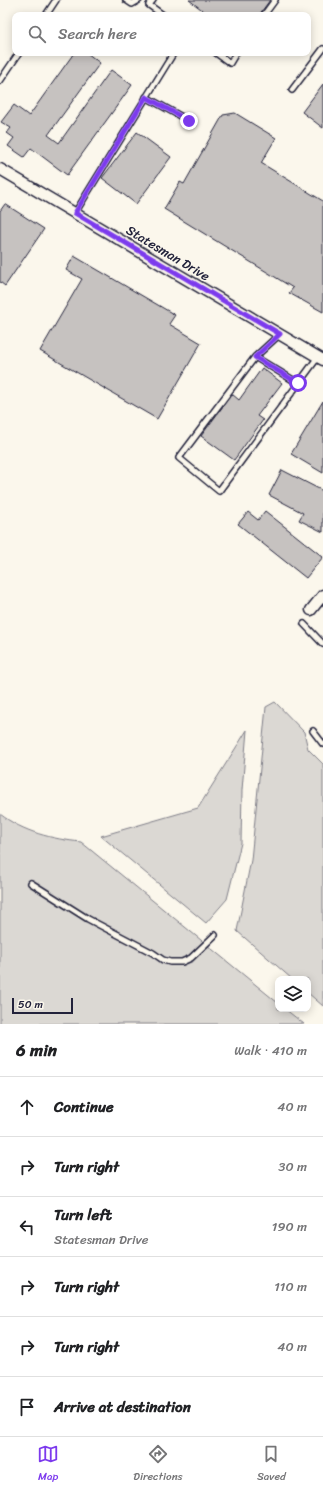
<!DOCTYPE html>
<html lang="en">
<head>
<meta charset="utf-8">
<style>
	:root { --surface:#fff; --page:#f2f2f2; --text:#202124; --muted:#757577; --line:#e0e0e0; --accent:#7c3aed }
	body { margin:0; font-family:Sriracha,sans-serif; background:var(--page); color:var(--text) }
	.controls { position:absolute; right:12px; bottom:12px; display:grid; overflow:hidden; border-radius:8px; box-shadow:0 2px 10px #0003 }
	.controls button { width:36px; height:36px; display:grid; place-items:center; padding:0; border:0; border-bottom:1px solid var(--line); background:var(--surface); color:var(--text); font:20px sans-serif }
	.scale { position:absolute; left:12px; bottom:10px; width:61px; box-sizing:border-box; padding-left:4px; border:2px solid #22223b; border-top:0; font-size:11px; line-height:14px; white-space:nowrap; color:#22223b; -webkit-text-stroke:3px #fbf7ec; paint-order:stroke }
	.stop { position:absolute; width:12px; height:12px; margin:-9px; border:3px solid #7c3aed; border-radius:50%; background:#fff }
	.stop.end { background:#7c3aed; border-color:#fff; box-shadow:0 1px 4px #0008 }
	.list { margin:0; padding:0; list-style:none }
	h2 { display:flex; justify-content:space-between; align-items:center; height:52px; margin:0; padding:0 16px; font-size:17px }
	h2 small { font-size:13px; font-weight:400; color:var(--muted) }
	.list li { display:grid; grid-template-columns:26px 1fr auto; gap:12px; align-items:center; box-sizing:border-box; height:60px; padding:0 16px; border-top:1px solid var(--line) }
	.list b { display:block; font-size:15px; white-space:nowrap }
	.list p { margin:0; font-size:13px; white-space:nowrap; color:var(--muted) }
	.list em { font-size:13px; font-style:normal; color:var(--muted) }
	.icon { flex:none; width:22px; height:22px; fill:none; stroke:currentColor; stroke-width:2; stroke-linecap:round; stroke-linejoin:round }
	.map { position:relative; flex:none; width:323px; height:1024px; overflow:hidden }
	.search { position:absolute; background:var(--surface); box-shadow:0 2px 10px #0003; left:12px; right:12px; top:12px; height:44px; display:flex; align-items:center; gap:10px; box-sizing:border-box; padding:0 14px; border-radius:8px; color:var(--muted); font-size:15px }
	.sheet { height:412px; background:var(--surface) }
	nav { display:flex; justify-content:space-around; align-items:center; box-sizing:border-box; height:56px; border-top:1px solid var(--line); background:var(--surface); font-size:11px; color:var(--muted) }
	nav a { display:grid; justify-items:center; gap:2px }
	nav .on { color:var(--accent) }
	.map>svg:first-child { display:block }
	.green { fill:#dbd8d3; stroke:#7e7d87 }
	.building { fill:#c6c2c0; stroke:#22223b }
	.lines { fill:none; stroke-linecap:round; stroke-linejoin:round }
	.service-casing { stroke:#22223b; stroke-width:8 }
	.minor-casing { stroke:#22223b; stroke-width:13 }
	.service { stroke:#fbf7ec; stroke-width:5 }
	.minor { stroke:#fbf7ec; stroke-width:10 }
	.route { stroke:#7c3aed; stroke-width:5 }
	.labels { text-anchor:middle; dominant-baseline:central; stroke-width:3; stroke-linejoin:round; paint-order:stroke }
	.street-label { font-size:13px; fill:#22223b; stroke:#fbf7ec }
</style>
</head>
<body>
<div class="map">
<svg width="323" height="1024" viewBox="0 0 323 1024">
	<rect width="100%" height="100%" fill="#fbf7ec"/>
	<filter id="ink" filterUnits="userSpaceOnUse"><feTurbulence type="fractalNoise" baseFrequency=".025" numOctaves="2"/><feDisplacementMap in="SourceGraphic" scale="8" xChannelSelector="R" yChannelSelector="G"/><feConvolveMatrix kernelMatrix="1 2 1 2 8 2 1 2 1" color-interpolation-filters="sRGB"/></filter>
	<g filter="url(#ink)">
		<path class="green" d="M275 702 304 732 308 749 323 764V1006L308 993V979H292L237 931 251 860 266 707Z
			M247 730 242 790 241 843 227 899 206 923 101 836 198 808Z
			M0 814C23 832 52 839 81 842L278 1003V1009H285L304 1024H0Z"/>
		<path class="building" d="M189 0H270L259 15H209Z
			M74 53H87L100 63 48 135 59 143 111 70 132 85 67 175 31 148 24 157 8 146 14 138 7 133 11 128 1 122 14 105 29 116Z
			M323 84V128L302 112Z
			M235 113 276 138 261 163 323 201V312L289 293 293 288 164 209 180 182 184 184 223 115Z
			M137 132 171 157 136 204 102 178Z
			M5 204 44 229 5 286 0 282V211Z
			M74 256 175 315 169 324 201 343 157 419 40 351 82 279 66 270Z
			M262 368 282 383 257 416 263 420 234 460 201 436 232 394 239 400Z
			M323 401V473L291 454Z
			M282 470 323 491V532L299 520 303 513 269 495Z
			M265 511 323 557 306 578 238 524 248 512 258 520Z"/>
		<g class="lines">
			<g class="service-casing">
				<path id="service" d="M126 0 132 4 139 0
					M153 0 149 5 163 15
					M46 15 56 0
					M264 15 275 0
					M216 53 230 63 236 53
					M0 81 19 53
					M292 90 323 49
					M146 97 189 121
					M75 213 173 54
					M280 334 255 357 179 458 219 491 318 357
					M255 357 298 383
					M304 624 323 644
					M313 731 323 744
					M31 883 88 919 153 953 163 960 170 962H182L191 958 215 935"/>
			</g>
			<g class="minor-casing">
				<path id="minor" d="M0 169 323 360
					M311 610 323 595"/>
			</g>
			<use href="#service" class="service"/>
			<use href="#minor" class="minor"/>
		</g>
	</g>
	<g class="lines" filter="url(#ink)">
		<path class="route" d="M189 121 146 97 75 213 280 334 255 357 298 383"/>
	</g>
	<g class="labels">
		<g class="street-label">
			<text transform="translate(168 253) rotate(31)">Statesman Drive</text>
		</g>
	</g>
</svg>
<div class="controls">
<button><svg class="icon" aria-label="layers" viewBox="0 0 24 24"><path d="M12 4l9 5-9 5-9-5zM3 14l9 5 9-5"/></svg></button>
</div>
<div class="scale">50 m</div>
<div class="stop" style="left:298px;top:383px"></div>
<div class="stop end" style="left:189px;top:121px"></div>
<div class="search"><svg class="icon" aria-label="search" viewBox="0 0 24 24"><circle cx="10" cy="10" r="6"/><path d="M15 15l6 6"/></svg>Search here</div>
</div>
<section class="sheet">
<h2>6 min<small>Walk · 410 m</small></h2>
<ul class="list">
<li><svg class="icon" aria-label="ahead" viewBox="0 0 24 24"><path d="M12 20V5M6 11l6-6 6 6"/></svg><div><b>Continue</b></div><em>40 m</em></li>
<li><svg class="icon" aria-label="right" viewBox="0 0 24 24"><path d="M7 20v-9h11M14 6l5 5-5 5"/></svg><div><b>Turn right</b></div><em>30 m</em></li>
<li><svg class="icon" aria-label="left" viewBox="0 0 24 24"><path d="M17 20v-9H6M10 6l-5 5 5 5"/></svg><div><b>Turn left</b><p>Statesman Drive</p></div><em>190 m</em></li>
<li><svg class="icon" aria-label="right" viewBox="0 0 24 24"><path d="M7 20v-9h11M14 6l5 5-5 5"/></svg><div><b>Turn right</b></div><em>110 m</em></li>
<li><svg class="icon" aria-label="right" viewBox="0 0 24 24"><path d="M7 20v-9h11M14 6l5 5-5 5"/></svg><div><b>Turn right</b></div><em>40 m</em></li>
<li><svg class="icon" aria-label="arrive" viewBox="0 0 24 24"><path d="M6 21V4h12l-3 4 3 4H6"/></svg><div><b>Arrive at destination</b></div></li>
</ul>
</section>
<nav>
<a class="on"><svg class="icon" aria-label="map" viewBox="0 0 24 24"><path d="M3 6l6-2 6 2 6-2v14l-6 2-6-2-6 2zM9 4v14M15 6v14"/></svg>Map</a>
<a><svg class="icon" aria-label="directions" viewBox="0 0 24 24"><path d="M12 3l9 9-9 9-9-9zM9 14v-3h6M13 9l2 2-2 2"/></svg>Directions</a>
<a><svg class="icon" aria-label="saved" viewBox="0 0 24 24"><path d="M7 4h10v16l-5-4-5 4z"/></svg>Saved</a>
</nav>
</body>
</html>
